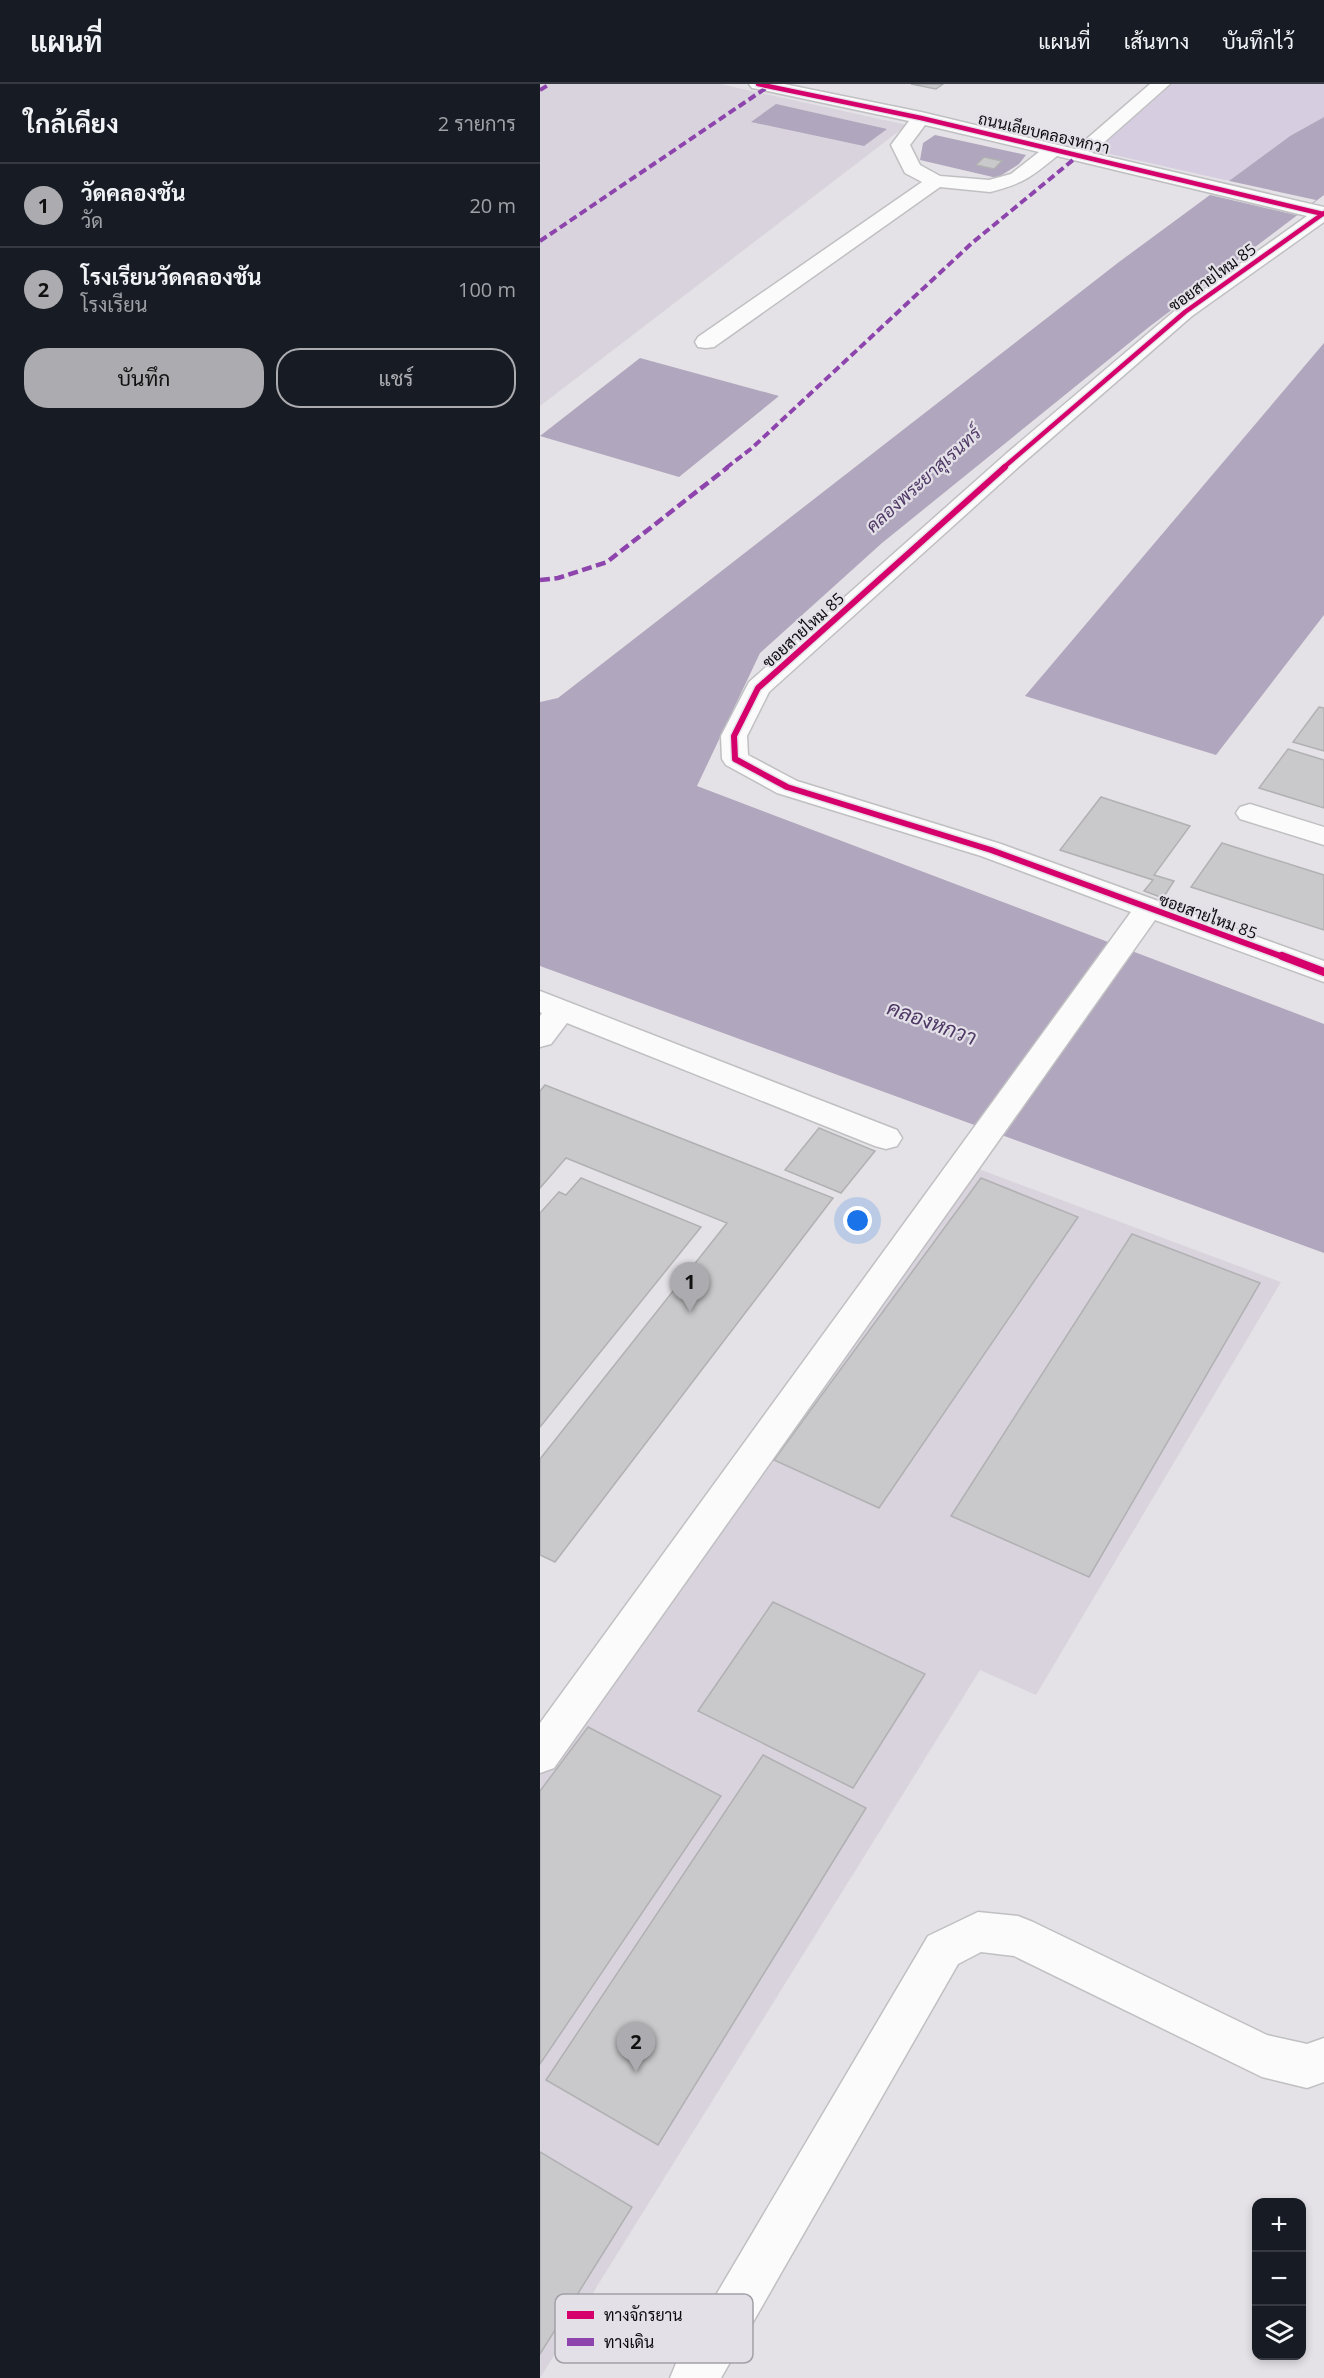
<!DOCTYPE html>
<html lang="th">
<head>
<meta charset="utf-8">
<style>
	:root { --surface:#171b24; --page:#242831; --text:#f1f3f6; --muted:#9ea1a6; --line:#363941; --accent:#acacb0 }
	body { margin:0; font-family:"Open Sans",Sarabun,sans-serif; background:var(--page); color:var(--text) }
	.controls { position:absolute; right:18px; bottom:18px; display:grid; overflow:hidden; border-radius:12px; box-shadow:0 3px 9px #0003 }
	.controls button { width:54px; height:54px; display:grid; place-items:center; padding:0; border:0; border-bottom:2px solid var(--line); background:var(--surface); color:var(--text); font:30px sans-serif }
	.you { position:absolute; left:318px; top:1137px; width:21px; height:21px; margin:-15px; border:4px solid #fff; border-radius:50%; background:#1a73e8; box-shadow:0 0 0 9px #1a73e833 }
	.badge { display:grid; place-items:center; width:39px; height:39px; border-radius:50%; background:var(--accent); color:#111; font-size:20px; font-weight:700 }
	.pin { position:absolute; translate:-50% -50px; filter:drop-shadow(0 2px 3px #0008) }
	.pin::after { content:''; position:absolute; top:32px; width:21px; height:18px; background:inherit; clip-path:polygon(0 0,100% 0,50% 100%) }
	.list { margin:0; padding:0; list-style:none }
	h2 { display:flex; justify-content:space-between; align-items:center; height:78px; margin:0; padding:0 24px; font-size:26px }
	h2 small { font-size:20px; font-weight:400; color:var(--muted) }
	.list li { display:grid; grid-template-columns:39px 1fr auto; gap:18px; align-items:center; box-sizing:border-box; height:84px; padding:0 24px; border-top:2px solid var(--line) }
	.list b { display:block; font-size:22px; white-space:nowrap }
	.list p { margin:0; font-size:20px; white-space:nowrap; color:var(--muted) }
	.list em { font-size:20px; font-style:normal; color:var(--muted) }
	.actions { display:flex; gap:12px; padding:18px 24px }
	.actions a { flex:1; padding:14px 0; border:2px solid var(--accent); border-radius:24px; text-align:center; font-size:21px; color:var(--accent) }
	.actions .main { background:var(--accent); color:#111 }
	.icon { flex:none; width:33px; height:33px; fill:none; stroke:currentColor; stroke-width:2; stroke-linecap:round; stroke-linejoin:round }
	.map { position:relative; flex:none; width:784px; height:2294px; overflow:hidden }
	header { display:flex; align-items:center; gap:36px; box-sizing:border-box; height:84px; padding:0 30px; background:var(--surface); border-bottom:2px solid var(--line) }
	header strong { font-size:28px }
	nav { display:flex; gap:33px; margin-inline-start:auto; font-size:21px }
	main { display:flex }
	aside { flex:1; background:var(--surface) }
	.map>svg:first-child { display:block }
	.built { fill:#d8d3dc }
	.green { fill:#d6cee0 }
	.water { fill:#b0a6bd }
	.pier { fill:#e4e2e6 }
	.building { fill:#c9c8ca; stroke:#b1b0b3; stroke-width:1.5 }
	.lines { fill:none; stroke-linecap:round; stroke-linejoin:round }
	.minor-casing { stroke:#c0bfc2; stroke-width:3 }
	.minor { fill:#fbfbfb; fill-rule:evenodd }
	.quiet-far1 { stroke:#8e44ad; stroke-width:4; stroke-dasharray:8 4; stroke-linecap:butt }
	.quiet { stroke:#8e44ad; stroke-width:4.5; stroke-dasharray:10 4.5; stroke-linecap:butt }
	.cycleway-far2-casing { stroke:#e3e0e8; stroke-width:7 }
	.cycleway-far1-casing { stroke:#e3e0e8; stroke-width:9 }
	.cycleway-casing { stroke:#e3e0e8; stroke-width:11 }
	.cycleway-far2 { stroke:#d6006c; stroke-width:4.5 }
	.cycleway-far1 { stroke:#d6006c; stroke-width:6 }
	.cycleway { stroke:#d6006c; stroke-width:8 }
	.labels { text-anchor:middle; dominant-baseline:central; stroke-width:4.5; stroke-linejoin:round; paint-order:stroke }
	.far-street-label { font-size:16px; fill:#0c0b0e; stroke:#e3e0e8 }
	.far-water-label { font-size:18px; font-style:italic; fill:#4e3865; stroke:#e3e0e8 }
	.water-label { font-size:21px; font-style:italic; fill:#4e3865; stroke:#e3e0e8 }
	.key { fill:#e3e0e8; stroke:#a2a0a7; stroke-width:1.5 }
	.key-label { font-size:16px; fill:#0c0b0e }
</style>
</head>
<body>
<header>
<strong>แผนที่</strong>
<nav><a>แผนที่</a><a>เส้นทาง</a><a>บันทึกไว้</a></nav>
</header>
<main>
<aside>
<h2>ใกล้เคียง<small>2 รายการ</small></h2>
<ul class="list">
<li><span class="badge">1</span><div><b>วัดคลองชัน</b><p>วัด</p></div><em>20 m</em></li>
<li><span class="badge">2</span><div><b>โรงเรียนวัดคลองชัน</b><p>โรงเรียน</p></div><em>100 m</em></li>
</ul>
<div class="actions"><a class="main">บันทึก</a><a>แชร์</a></div>
</aside>
<div class="map">
<svg width="784" height="2294" viewBox="0 0 784 2294">
	<rect width="100%" height="100%" fill="#e4e2e6"/>
	<path class="built" d="M0 0H180L367 41 0 322Z
		M436 1084 741 1198 496 1611 440 1586 0 2294V1681Z"/>
	<path class="green" d="M632 0H784V33L750 52 689 97 556 67Z"/>
	<path class="water" d="M236 20 347 45 324 62 211 38Z
		M784 33V111L609 243 342 459 220 569 157 702 784 940V1169L0 882V618L18 614 579 178 750 52Z
		M395 51 486 71 479 80 457 94 380 76 383 59Z
		M784 259V531L676 671 485 612Z
		M100 274 239 312 139 393 0 352Z"/>
	<path class="pier" d="M685 96 776 116 756 131 666 110Z"/>
	<path class="building" d="M371 0H403L396 5Z
		M444 73 462 77 454 85 436 81Z
		M779 623 784 624V667L753 658Z
		M748 665 784 676V724L719 704Z
		M561 713 650 742 614 791 634 797 623 814 604 807 613 796 520 766Z
		M682 759 784 791V846L651 803Z
		M5 1001 293 1114 15 1478 0 1471V1375L187 1139 26 1074 0 1104V1007Z
		M279 1044 335 1067 301 1109 245 1086Z
		M41 1094 161 1143 0 1343V1129L19 1108 26 1111Z
		M441 1094 538 1133 339 1424 234 1376Z
		M592 1150 720 1199 549 1493 411 1432Z
		M233 1518 385 1590 313 1704 158 1627Z
		M48 1643 181 1712 0 1980V1707Z
		M223 1671 326 1724 118 2061 6 1996Z
		M0 2068 92 2123 0 2270Z"/>
	<g class="lines">
		<g class="minor-casing">
			<path id="minor" d="M209 0H244L381 28 535 65 610 0H630L552 69 784 123V138L652 232 483 379 229 608 207 652 208 671 257 697 461 760 784 877V898L615 836 14 1684 0 1689V1639L591 828 441 772 237 709 186 681 182 675 181 652 209 598 467 369 638 224 767 132 517 72C490 94 484 99 450 108L400 103 174 263 166 264 158 263 155 258 158 253 382 98 365 89 351 61 369 37 218 5 212 4ZM385 41 499 68 471 90 449 96 400 92 380 81 370 61Z
				M710 720 784 743V761L700 735 696 729 700 723Z
				M0 907 357 1046 362 1054 357 1062 346 1065 335 1062 27 939 11 960 0 963V932L2 929 0 928Z
				M438 1828 478 1832 493 1838 727 1951 767 1960 784 1954V1998L767 2004 722 1993 474 1872 441 1868 418 1880 181 2294H130L137 2277 388 1852Z"/>
		</g>
		<use href="#minor" class="minor"/>
		<path class="quiet-far1" d="M0 6 10 0
			M0 157 229 2
			M186 384 212 364 432 159 539 71"/>
		<path class="quiet" d="M0 496 18 494 67 478 188 383"/>
		<g class="cycleway-far2-casing">
			<path id="cycleway-far2" d="M218 0 381 34 783 130
				M463 384 645 228 784 129"/>
		</g>
		<g class="cycleway-far1-casing">
			<path id="cycleway-far1" d="M465 383 218 604 194 652 195 675 247 703 451 766 746 874"/>
		</g>
		<g class="cycleway-casing">
			<path id="cycleway" d="M742 872 784 888"/>
		</g>
		<use href="#cycleway-far2" class="cycleway-far2"/>
		<use href="#cycleway-far1" class="cycleway-far1"/>
		<use href="#cycleway" class="cycleway"/>
	</g>
	<g class="labels">
		<g class="far-street-label">
			<text transform="translate(504 49) rotate(13)">ถนนเลียบคลองหกวา</text>
			<text transform="translate(672 193) rotate(-36)">ซอยสายไหม 85</text>
			<text transform="translate(263 546) rotate(-42)">ซอยสายไหม 85</text>
			<text transform="translate(668 832) rotate(20)">ซอยสายไหม 85</text>
		</g>
		<g class="far-water-label">
			<text transform="translate(383 395) rotate(-42)">คลองพระยาสุเรนทร์</text>
		</g>
		<g class="water-label">
			<text transform="translate(392 938) rotate(20)">คลองหกวา</text>
		</g>
	</g>
	<rect x="15" y="2210" width="198" height="69" rx="9" class="key"/>
	<rect x="27" y="2227" width="27" height="8" fill="#d6006c"/>
	<rect x="27" y="2254" width="27" height="8" fill="#8e44ad"/>
	<g class="key-label">
		<text x="64" y="2237">ทางจักรยาน</text>
		<text x="64" y="2264">ทางเดิน</text>
	</g>
</svg>
<div class="controls">
<button>+</button>
<button>−</button>
<button><svg class="icon" aria-label="layers" viewBox="0 0 24 24"><path d="M12 4l9 5-9 5-9-5zM3 14l9 5 9-5"/></svg></button>
</div>
<div class="you"></div>
<div class="pin badge" style="left:150px;top:1228px">1</div>
<div class="pin badge" style="left:96px;top:1988px">2</div>
</div>
</main>
</body>
</html>
